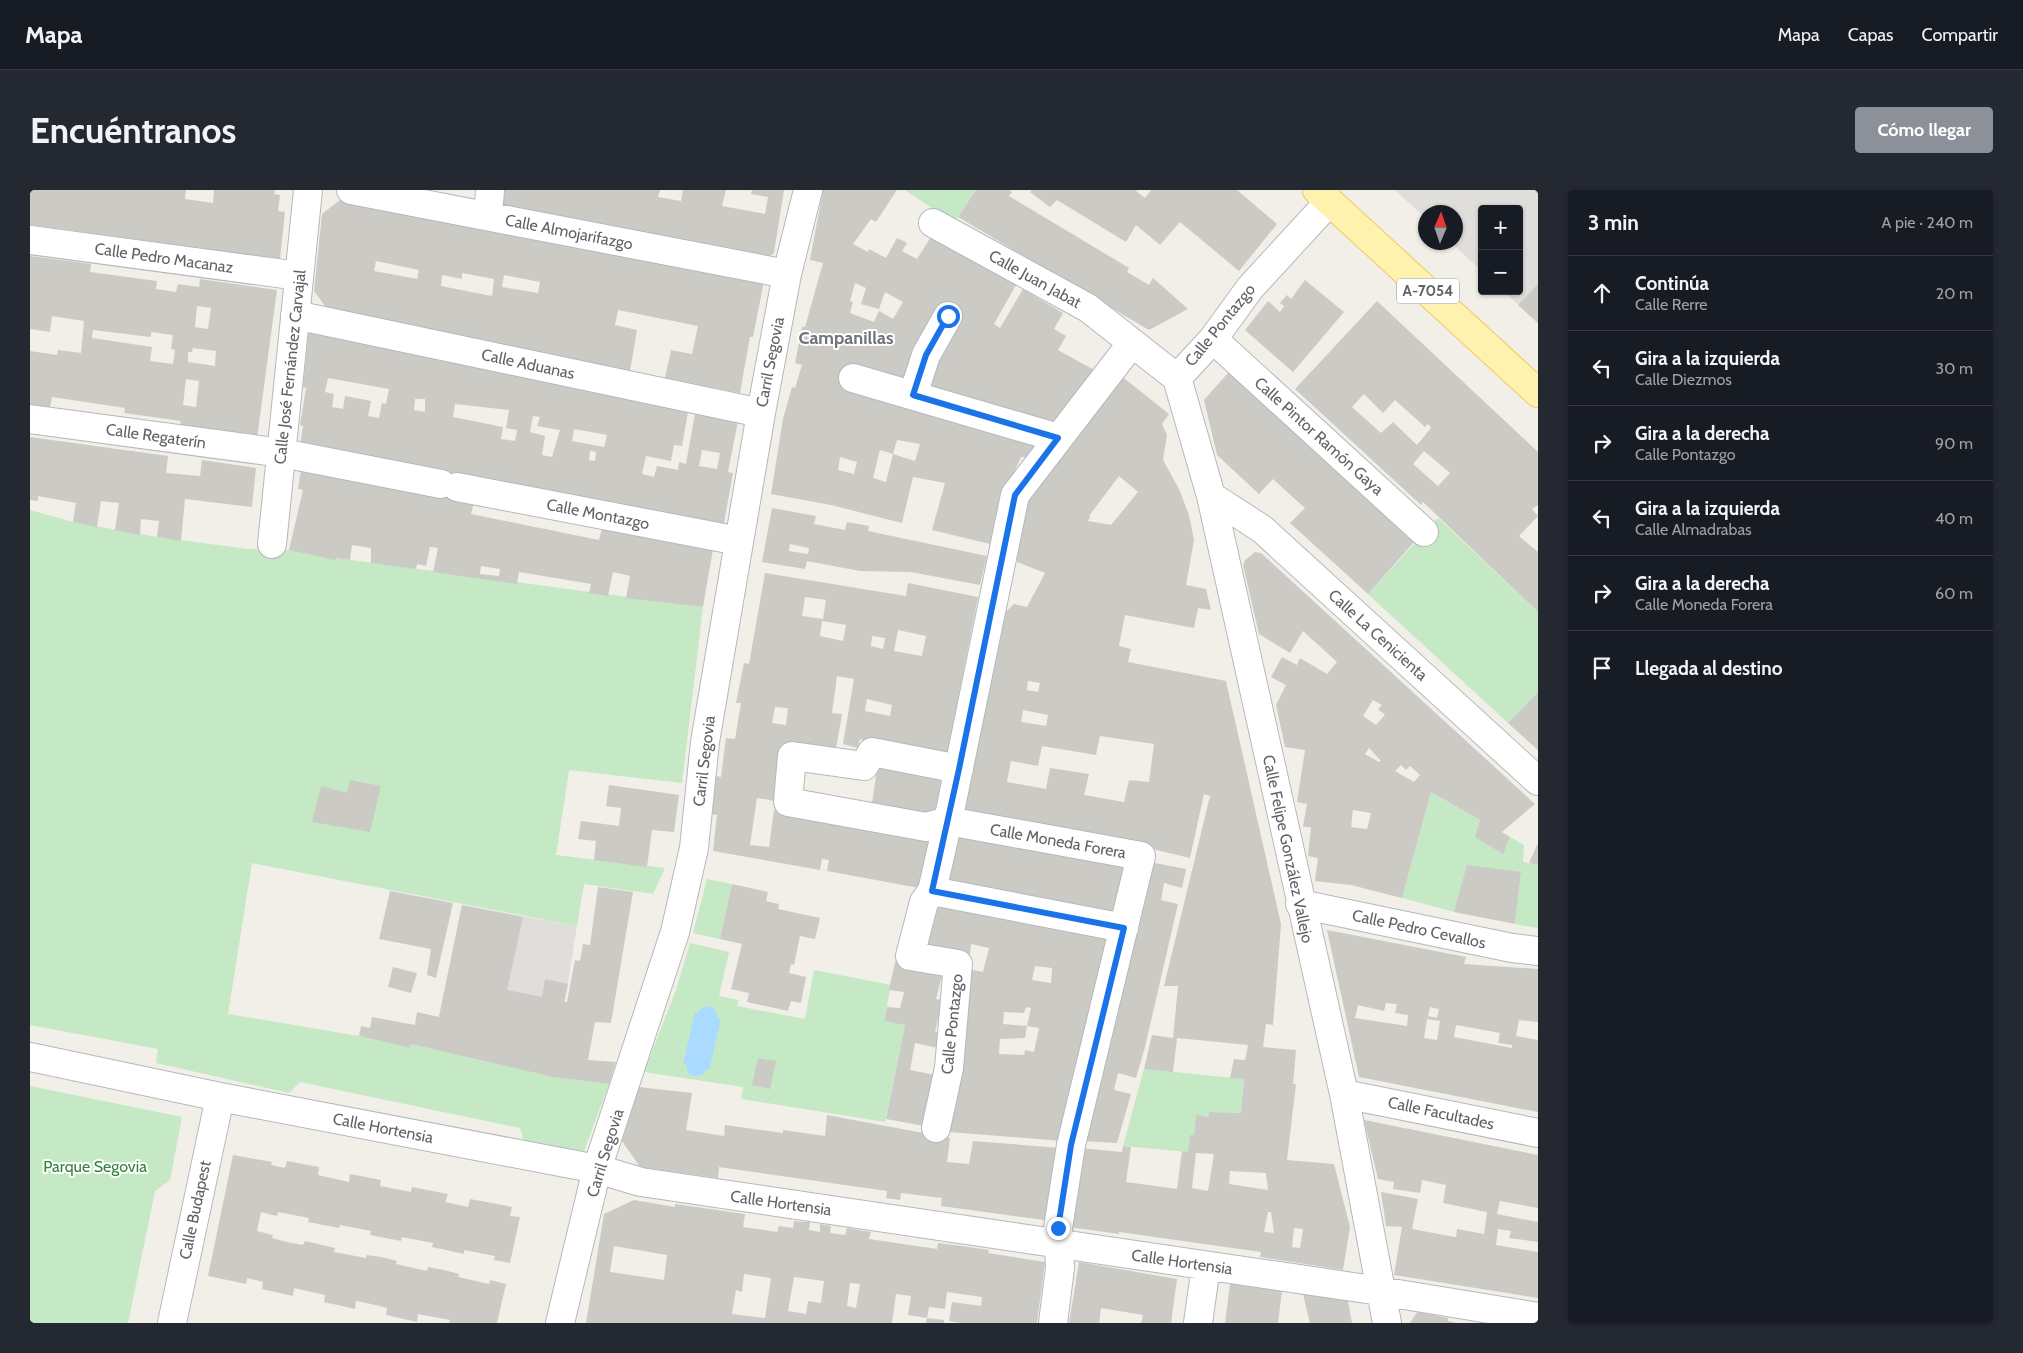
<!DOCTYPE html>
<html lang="es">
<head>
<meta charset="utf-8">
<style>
	:root { --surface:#171b24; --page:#242831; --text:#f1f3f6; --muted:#9ea1a6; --line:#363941; --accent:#8c9099 }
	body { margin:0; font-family:Cabin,sans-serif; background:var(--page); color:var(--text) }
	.controls { position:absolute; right:15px; top:15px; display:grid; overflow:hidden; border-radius:5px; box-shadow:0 1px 4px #0004 }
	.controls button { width:45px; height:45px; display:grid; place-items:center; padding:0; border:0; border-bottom:1px solid var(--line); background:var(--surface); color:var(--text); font:25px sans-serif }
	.compass { position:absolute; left:1388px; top:15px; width:45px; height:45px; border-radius:50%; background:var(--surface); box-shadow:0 1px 4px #0004; rotate:2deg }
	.stop { position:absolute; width:15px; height:15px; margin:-11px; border:4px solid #1a73e8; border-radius:50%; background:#fff }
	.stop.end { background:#1a73e8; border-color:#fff; box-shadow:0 1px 5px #0008 }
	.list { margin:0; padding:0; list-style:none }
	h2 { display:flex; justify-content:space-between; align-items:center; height:65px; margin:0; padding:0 20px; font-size:21px }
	h2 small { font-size:16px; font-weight:400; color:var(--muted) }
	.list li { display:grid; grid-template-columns:32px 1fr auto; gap:15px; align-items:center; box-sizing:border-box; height:75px; padding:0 20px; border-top:1px solid var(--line) }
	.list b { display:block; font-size:19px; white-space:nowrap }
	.list p { margin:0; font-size:16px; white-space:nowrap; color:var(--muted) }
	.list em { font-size:16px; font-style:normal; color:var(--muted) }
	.icon { flex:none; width:28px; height:28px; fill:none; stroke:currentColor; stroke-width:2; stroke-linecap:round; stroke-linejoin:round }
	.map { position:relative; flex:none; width:1508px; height:1133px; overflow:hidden; border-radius:5px }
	header { display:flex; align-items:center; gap:30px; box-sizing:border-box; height:70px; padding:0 25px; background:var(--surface); border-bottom:1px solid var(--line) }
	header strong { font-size:24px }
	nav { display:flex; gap:28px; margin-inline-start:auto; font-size:18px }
	.intro { display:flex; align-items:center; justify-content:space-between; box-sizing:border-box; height:120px; padding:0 30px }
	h1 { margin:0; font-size:35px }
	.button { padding:12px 22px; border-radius:5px; background:var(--accent); color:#fff; font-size:18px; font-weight:700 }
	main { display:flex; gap:30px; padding:0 30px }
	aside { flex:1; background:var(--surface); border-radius:5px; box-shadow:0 1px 4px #0004 }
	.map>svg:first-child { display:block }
	.industrial { fill:#e0deda }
	.green { fill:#c5e8c5 }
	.water { fill:#aadaff }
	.building { fill:#cccac5; fill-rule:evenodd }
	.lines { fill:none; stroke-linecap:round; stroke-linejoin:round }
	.minor-casing { stroke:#b5b8bc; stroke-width:30 }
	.major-casing { stroke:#f2c960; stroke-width:30 }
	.minor { stroke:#fff; stroke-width:28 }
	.major { stroke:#fff2af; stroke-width:28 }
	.route { stroke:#1a73e8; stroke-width:6 }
	.labels { text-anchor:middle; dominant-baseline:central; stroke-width:4; stroke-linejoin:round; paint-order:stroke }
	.shield { fill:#fff; stroke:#8f9295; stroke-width:1 }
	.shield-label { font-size:15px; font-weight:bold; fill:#5f6368 }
	.street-label { font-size:16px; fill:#5f6368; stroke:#fff }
	.park-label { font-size:16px; fill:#348238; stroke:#fff }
	.neighbourhood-label { font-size:18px; font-weight:bold; fill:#70757a; stroke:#fff }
</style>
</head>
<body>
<header>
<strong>Mapa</strong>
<nav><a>Mapa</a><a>Capas</a><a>Compartir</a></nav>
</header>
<div class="intro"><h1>Encuéntranos</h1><a class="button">Cómo llegar</a></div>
<main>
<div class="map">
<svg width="1508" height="1133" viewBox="0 0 1508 1133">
	<rect width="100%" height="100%" fill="#f1efe8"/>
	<path class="industrial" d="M1365 0H1508V133L1473 101H1489V19H1452V81L1421 53 1426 52V22H1396L1395 28Z
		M432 715 547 736 523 887 402 859Z"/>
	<path class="green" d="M875 0H946L924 33Z
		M0 320 43 332 127 347 218 359 259 360 305 369 306 368 673 417 652 593 539 580 526 665 635 678 623 704 554 694 547 736 222 673 198 824 329 846 380 858 381 854 523 887 579 894 554 961 494 951 490 938 270 892 259 903 126 873 128 859 0 835Z
		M1408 328 1508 422V502L1478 533 1338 404Z
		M1401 602 1450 630 1445 647 1473 663 1480 647 1494 655 1493 672 1508 675V738L1485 734 1491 682 1424 722 1372 708Z
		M677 689 702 694 690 749 663 743Z
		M660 753 699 762 689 806 709 810 707 816 775 829 784 780 861 795 854 830 875 835 855 932 711 909 713 897 614 882 646 800Z
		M1114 879 1214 889 1211 923 1179 922 1178 927 1166 926 1164 945 1160 946 1158 962 1093 956Z
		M0 896 152 927 140 990 125 1001 98 1133H0Z"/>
	<path class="water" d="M679 816 684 818 688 828 691 829 679 880 676 879 672 885 662 886 658 883 656 874H653L665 823H668L670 819Z"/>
	<path class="building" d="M0 0H156L155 9 183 13 184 0H245L244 4 250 5 248 21 255 22 250 69 0 35Z
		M474 0H630L628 7 651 11 653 0H696L692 16 735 24 738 7 721 4 722 0H754L744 63 736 68 472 15Z
		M793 0H867L846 32 841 29 823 54 838 62 839 59 856 68 867 48 877 53 872 61 887 69 901 47 986 95 964 134 970 138 993 99 1033 123 1024 139 1036 146 1028 160 1064 180 1024 234 878 199 1009 253 998 267H991L976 300 960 354 902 340 915 293 883 287 872 333 801 315 741 304 753 229 762 197 765 198 772 175 765 173 772 137H775L793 73 780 70ZM825 93 836 98 831 114 849 119 855 102 873 112 863 129 849 121 844 132 820 123 823 112 820 111ZM867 250 890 254 885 271 863 264 856 292 843 288 850 260 863 264ZM810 267 827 272 824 284 808 280Z
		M946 0H979L982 2 979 6 1099 78 1097 82 1119 95 1123 88 1158 119 1119 140 928 27Z
		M1002 0H1105L1115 8 1121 0H1207L1247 34 1209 81 1150 32 1130 55 1106 35 1096 52 1027 10 1020 17 1000 2Z
		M310 10 468 43V38L734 91 723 147H720L710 203 635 188 641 160 662 164 668 136 588 120 585 135 607 140 600 181 298 120 284 101 292 24ZM346 71 389 80 387 89 344 81ZM432 83 464 89 462 106 411 96 412 85 432 89ZM474 85 510 92 508 103 472 97Z
		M0 66 61 74 60 82 127 91 126 99 146 102 148 94 169 97 170 89 247 100 227 248 150 235 151 231 94 223 95 218 22 207 20 217 0 215V161L27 165 28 160 51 163 54 131 22 126 20 142 0 139ZM167 116 181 118 178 139 165 137ZM63 140 121 147V142L143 145 141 159 145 160 143 174 120 171 122 157 62 148ZM163 158 186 161 185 176 158 172V162H162ZM156 189 169 191 166 217 153 215Z
		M1275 90 1314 122 1263 182 1215 140 1238 111 1250 122 1254 116 1250 113 1257 105 1261 109Z
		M1508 94V133L1488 115Z
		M1347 111 1508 262V315L1502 319 1508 326 1489 346 1508 362V422L1393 312 1391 315 1265 199ZM1334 204 1353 223 1365 210 1395 237 1398 234 1401 238 1387 255 1363 232 1351 243 1322 217ZM1394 261 1420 283 1408 296 1383 274Z
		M279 138 659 216 652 256 644 255 641 271 616 266 612 284 624 287 627 276 648 280 649 272 656 274 666 218 709 226 698 282 703 283 692 344 270 255 273 236 270 235 276 198 273 197ZM298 188 359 199 356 214 352 213 349 228 338 226 341 211 315 206 313 219 302 217 304 204 295 202ZM385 209H395V222L384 220ZM425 214 479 220 476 238 487 240 485 251 471 249 473 237 423 227ZM503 226 510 227 507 236 530 240 522 267 512 265 515 246 500 242ZM544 239 577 245 574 257 542 251ZM672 260 690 263 687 279 669 276ZM560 261 566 262 565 271 559 270Z
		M1199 182 1385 351 1338 404 1260 333 1275 318 1266 310 1243 289 1229 304 1187 265 1174 210Z
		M1090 185 1139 224 1132 234 1137 245 1133 270 1149 299 1159 325 1164 350 1156 395 1176 399 1181 420 1168 418 1164 438 1095 425 1089 456 1101 459 1098 472 1196 491 1251 734 1243 835 1236 834 1233 857 1266 860 1263 894H1266L1257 970 1304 974 1320 1037 1313 1080 1230 1067 1231 1062 1089 1042V1044L1039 1037 1050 958 1092 962 1093 956 1101 957 1096 992 1147 999 1152 961 1158 962 1160 945H1164L1166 925 1178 927 1179 922 1211 923 1214 889 1200 888 1204 869 1215 870 1218 855 1147 848 1143 882 1114 879 1122 845 1143 848 1148 796H1134L1180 606 1174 604 1160 668 1122 659 930 625 968 429 984 414 997 417 1015 383 987 372 994 310ZM1089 286 1108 302 1081 335 1058 331 1060 327 1059 326ZM998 491 1010 493 1008 502 997 500ZM993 520 1018 525 1016 536 991 532ZM1070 546 1124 554 1119 592 1099 590 1094 612 1054 605 1059 584 1020 578 1016 599 977 592 981 571 1008 576 1012 556 1066 565ZM1166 963 1184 964 1178 1001 1162 998ZM1200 981 1236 983 1238 1000 1199 994ZM1238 1022H1241L1244 1043 1234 1042ZM1264 1038 1273 1039 1270 1058 1262 1057Z
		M0 247 138 266 136 283 170 286 172 270 226 278 222 317 155 309 151 351 127 347 129 331 111 329 110 345 85 340 89 313 71 311 67 337 43 332 46 313 8 306V311L0 310Z
		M271 280 444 312 441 324 569 350 572 338 683 359 673 417 596 408 600 386 583 382 578 406 559 403 561 394 489 382 487 394 403 382 408 358 400 357 396 376 387 374 386 379 341 373V358L322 355 320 370 306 368 305 370 259 360 273 300 268 299ZM451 376 470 379 469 386 450 384Z
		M742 318 786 326 784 334 815 340 817 332 839 336 838 341 957 366 950 395 881 382 830 381 777 371 775 379 732 372ZM760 354 779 358 778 364 759 361Z
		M1225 362 1231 363 1505 614 1472 642 1480 647 1473 664 1445 647 1450 630 1401 602 1372 708 1321 695 1285 691 1288 668 1278 666 1281 637H1273L1277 614 1267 612 1275 560 1255 557 1246 515 1256 495 1241 487 1252 467 1267 475 1270 468 1297 484 1307 472 1273 441 1260 463 1229 444 1213 375 1215 370ZM1343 510 1352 515 1348 519 1355 525 1346 535 1333 526ZM1339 558 1351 571 1349 572 1335 564ZM1371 575 1376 580 1380 576 1390 585 1384 592 1365 581ZM1323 620 1341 623 1337 639 1321 637Z
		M735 383 876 406 878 393 948 407 916 570 830 549 828 558 813 554 824 489 807 486 802 523 812 524 806 559 752 554 745 611 727 608 720 655 739 657 744 620 900 647 889 698 797 681 799 670 792 669 790 680 683 661 687 625 682 624 686 586 691 587 696 548 705 549 711 513H706L714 473 719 474ZM775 407 796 410 793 429 772 426ZM792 431 816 435 813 451 790 446ZM868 440 896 446 892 466 864 461ZM842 446 855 448 853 459 841 456ZM837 509 862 515 860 526 835 521ZM745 517 758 518 756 535 742 533Z
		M1508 502V560L1478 533Z
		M848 572 913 580 904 629 841 620Z
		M320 590 351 596 340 642 282 632 291 596 317 603Z
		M579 595 649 605 644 642 622 640 617 677 564 670 566 651 548 649 551 631 589 636 591 618 576 616Z
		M927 637 1101 669 1090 724 916 694Z
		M1508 653V675L1499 673Z
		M1120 672 1156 679 1152 698 1134 693 1131 710 1148 714 1115 857 1106 888 1088 883 1084 900 1101 904 1087 953 1052 951Z
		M1437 675 1491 682 1485 734 1424 722Z
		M702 694 738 702 736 711 749 714 748 719 790 728 785 749 770 746 764 775 761 774 759 783 776 787 771 813 761 811 758 821 717 812 719 803 701 799 712 754 690 749Z
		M568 697 603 702 581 833 565 832 558 870 586 872 579 894 523 887 381 854 380 858 329 846 331 836 340 838 342 827 385 835 387 822 409 827 432 715 493 727 477 800 512 807 515 789 538 794 534 812H537L545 770 550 771 553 754 560 755Z
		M360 701 423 713 406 788 397 785 401 759 349 749Z
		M903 715 1085 743 1032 951 919 942 938 779 953 782 959 758 941 754 939 770 895 762ZM1005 776 1022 778 1021 793 1002 790ZM996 817 1001 818 997 836 973 834 974 822 994 823ZM997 836 1009 838 1004 862 995 860 994 865 969 864 970 849 995 848Z
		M1297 740 1436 767 1434 774 1508 779V832L1489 830 1486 846 1508 850V922L1329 887ZM1356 813 1367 814 1365 823 1378 825 1377 836 1325 828 1328 815 1354 821ZM1400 817 1409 819 1407 828 1398 826ZM1397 829 1410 831 1407 850 1394 848ZM1426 835 1470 843 1468 853 1482 855V858L1424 847Z
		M865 772 913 782 906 809 912 810 905 842 910 843 908 858 885 853 880 880 905 885 894 936 856 929 875 835 854 831 857 817 870 818 874 802 859 800Z
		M363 777 387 783 381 803 358 797Z
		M728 868 746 871 740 899 722 895Z
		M609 897 662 903 656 940 694 946 695 935 753 943V940L795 946 797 925 920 948 917 972 939 974 943 951 1031 958 1021 1031 911 1016 912 1008 871 1003 870 1010 856 1008 857 1001 689 977 688 988 610 977 592 951Z
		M1334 930 1508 965V1018L1470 1011 1467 1024 1508 1032V1052L1479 1048 1481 1041 1468 1039 1466 1055 1508 1062V1108L1364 1085 1372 1037 1356 1036 1351 1002 1388 1009 1382 1039 1425 1047H1426L1427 1039 1454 1044 1457 1022 1413 1013 1416 995 1392 990 1390 1003 1363 999 1364 992 1348 989Z
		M203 965 242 972 241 975 255 978 257 971 289 977 288 985 319 992 320 984 351 990 350 996 381 1002 382 997 418 1004 415 1012 438 1017 440 1009 482 1017 480 1026 490 1027 480 1073 464 1070 465 1066 434 1060V1064L402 1057 403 1053 372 1047 371 1051 340 1045 341 1041 310 1035 309 1038 278 1032 279 1028 248 1022 247 1026 231 1022 227 1041 243 1045 242 1048 257 1052 273 1055 275 1051 305 1058 304 1062 336 1068 337 1065 351 1067 367 1071 366 1074 397 1081 398 1077 414 1080 429 1084 428 1087 459 1094 460 1090 476 1094 467 1133H419L420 1130 388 1124 387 1132 356 1125 357 1118 341 1114 326 1111 325 1119 294 1112 295 1105 264 1098 263 1106 232 1099 233 1092 217 1088 216 1094 178 1086Z
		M604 1010 645 1017V1014L715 1024 713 1037 747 1042 749 1036 763 1038 764 1031 773 1032H780L779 1040 784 1041 790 1042V1034L801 1036 800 1043 815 1045 817 1038 841 1042 839 1049 907 1059 908 1053 932 1056 959 1060 958 1063 1015 1072 1007 1133H931L919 1131 922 1112 951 1116 952 1107 917 1102 915 1119 899 1117 897 1128 878 1125 881 1106 866 1104 862 1133H556L574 1024ZM584 1056 637 1065 634 1090 580 1082ZM714 1084 741 1088 735 1128 702 1124 706 1100 712 1102ZM764 1087 794 1091 791 1113 778 1111 776 1124 758 1121ZM820 1093 830 1094 826 1118 817 1116Z
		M1049 1072 1147 1089 1141 1133H1111L1113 1125 1071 1118 1069 1133H1039Z
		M1200 1094 1252 1101 1248 1133H1195Z
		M1273 1104 1318 1111 1322 1133H1280Z
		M1387 1122 1418 1128V1131L1427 1133H1380Z
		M897 1128 914 1130V1133H896Z"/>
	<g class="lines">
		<g class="minor-casing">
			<path id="minor" d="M321 0 757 84
				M458 26 460 0
				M903 33 1058 118 1147 188 1183 149 1220 98 1299 12
				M0 50 269 86
				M265 125 731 223
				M1183 149 1394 342
				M823 188 1028 248
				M1147 188 1181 306 1314 904 1357 1133
				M883 205 896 165 918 126
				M0 229 252 263 411 294
				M427 297 709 351
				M1181 306 1232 339 1508 591
				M242 354 278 0
				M929 579 842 562 834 576 762 566 758 612 896 637 918 631 1111 666 1041 955 1028 1038 1030 1078 1023 1133
				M902 701 1094 738
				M1270 714 1482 758 1508 761
				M0 867 190 907 567 979 611 992 1350 1101 1508 1127
				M1314 904 1508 943
				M906 938 919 878 928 774 880 766 894 712 902 701 918 631 985 305 1102 153
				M142 1133 190 907
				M530 1133 567 979 645 742 664 658 675 552 731 223 757 84 778 0
				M1168 1133 1176 1076"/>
		</g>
		<g class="major-casing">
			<path id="major" d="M1287 0 1508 203"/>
		</g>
		<use href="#minor" class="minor"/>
		<use href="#major" class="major"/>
	</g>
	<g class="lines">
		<path class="route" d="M918 126 896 165 883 205 1028 248 985 305 929 579 902 701 1094 738 1041 955 1028 1038"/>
	</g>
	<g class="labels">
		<rect class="shield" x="1367" y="88.5" width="62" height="25" rx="4"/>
		<g class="shield-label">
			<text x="1398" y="101">A-7054</text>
		</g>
		<g class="street-label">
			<text transform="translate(539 42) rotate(11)">Calle Almojarifazgo</text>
			<text transform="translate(134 68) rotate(8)">Calle Pedro Macanaz</text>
			<text transform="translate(1005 89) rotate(29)">Calle Juan Jabat</text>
			<text transform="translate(1190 135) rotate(-51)">Calle Pontazgo</text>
			<text transform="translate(740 172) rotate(-79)">Carril Segovia</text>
			<text transform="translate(498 174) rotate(12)">Calle Aduanas</text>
			<text transform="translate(260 177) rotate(-84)">Calle José Fernández Carvajal</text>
			<text transform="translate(126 246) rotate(8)">Calle Regaterín</text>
			<text transform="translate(1289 246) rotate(42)">Calle Pintor Ramón Gaya</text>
			<text transform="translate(568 324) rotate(11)">Calle Montazgo</text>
			<text transform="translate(1348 445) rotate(42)">Calle La Cenicienta</text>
			<text transform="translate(674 571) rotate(-83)">Carril Segovia</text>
			<text transform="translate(1028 651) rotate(10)">Calle Moneda Forera</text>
			<text transform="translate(1258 659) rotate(78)">Calle Felipe González Vallejo</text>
			<text transform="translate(1389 739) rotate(12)">Calle Pedro Cevallos</text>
			<text transform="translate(922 834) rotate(-84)">Calle Pontazgo</text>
			<text transform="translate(1411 923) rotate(12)">Calle Facultades</text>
			<text transform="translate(353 938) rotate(11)">Calle Hortensia</text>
			<text transform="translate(575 963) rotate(-73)">Carril Segovia</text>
			<text transform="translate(751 1013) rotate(8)">Calle Hortensia</text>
			<text transform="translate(165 1020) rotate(-78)">Calle Budapest</text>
			<text transform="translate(1152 1072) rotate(8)">Calle Hortensia</text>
		</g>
		<g class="park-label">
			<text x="65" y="976">Parque Segovia</text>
		</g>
		<g class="neighbourhood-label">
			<text x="816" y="148">Campanillas</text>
		</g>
	</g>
</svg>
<div class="controls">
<button>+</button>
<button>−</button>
</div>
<svg class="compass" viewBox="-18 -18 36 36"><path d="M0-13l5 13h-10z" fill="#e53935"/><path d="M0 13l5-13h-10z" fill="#9ea1a6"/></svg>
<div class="stop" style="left:918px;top:126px"></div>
<div class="stop end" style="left:1028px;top:1038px"></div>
</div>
<aside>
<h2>3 min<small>A pie · 240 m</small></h2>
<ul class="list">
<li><svg class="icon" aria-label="ahead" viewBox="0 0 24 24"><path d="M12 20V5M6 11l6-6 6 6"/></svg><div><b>Continúa</b><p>Calle Rerre</p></div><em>20 m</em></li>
<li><svg class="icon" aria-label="left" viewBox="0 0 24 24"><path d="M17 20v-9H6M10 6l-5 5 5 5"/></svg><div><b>Gira a la izquierda</b><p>Calle Diezmos</p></div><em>30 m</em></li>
<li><svg class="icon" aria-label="right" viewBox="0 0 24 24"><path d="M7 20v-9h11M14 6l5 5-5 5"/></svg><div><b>Gira a la derecha</b><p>Calle Pontazgo</p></div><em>90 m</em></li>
<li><svg class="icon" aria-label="left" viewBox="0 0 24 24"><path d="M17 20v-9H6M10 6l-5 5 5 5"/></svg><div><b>Gira a la izquierda</b><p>Calle Almadrabas</p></div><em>40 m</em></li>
<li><svg class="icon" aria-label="right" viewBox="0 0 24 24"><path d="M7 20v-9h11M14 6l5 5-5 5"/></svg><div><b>Gira a la derecha</b><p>Calle Moneda Forera</p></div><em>60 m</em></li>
<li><svg class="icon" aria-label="arrive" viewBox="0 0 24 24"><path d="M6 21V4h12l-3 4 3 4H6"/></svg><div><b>Llegada al destino</b></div></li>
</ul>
</aside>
</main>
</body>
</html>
